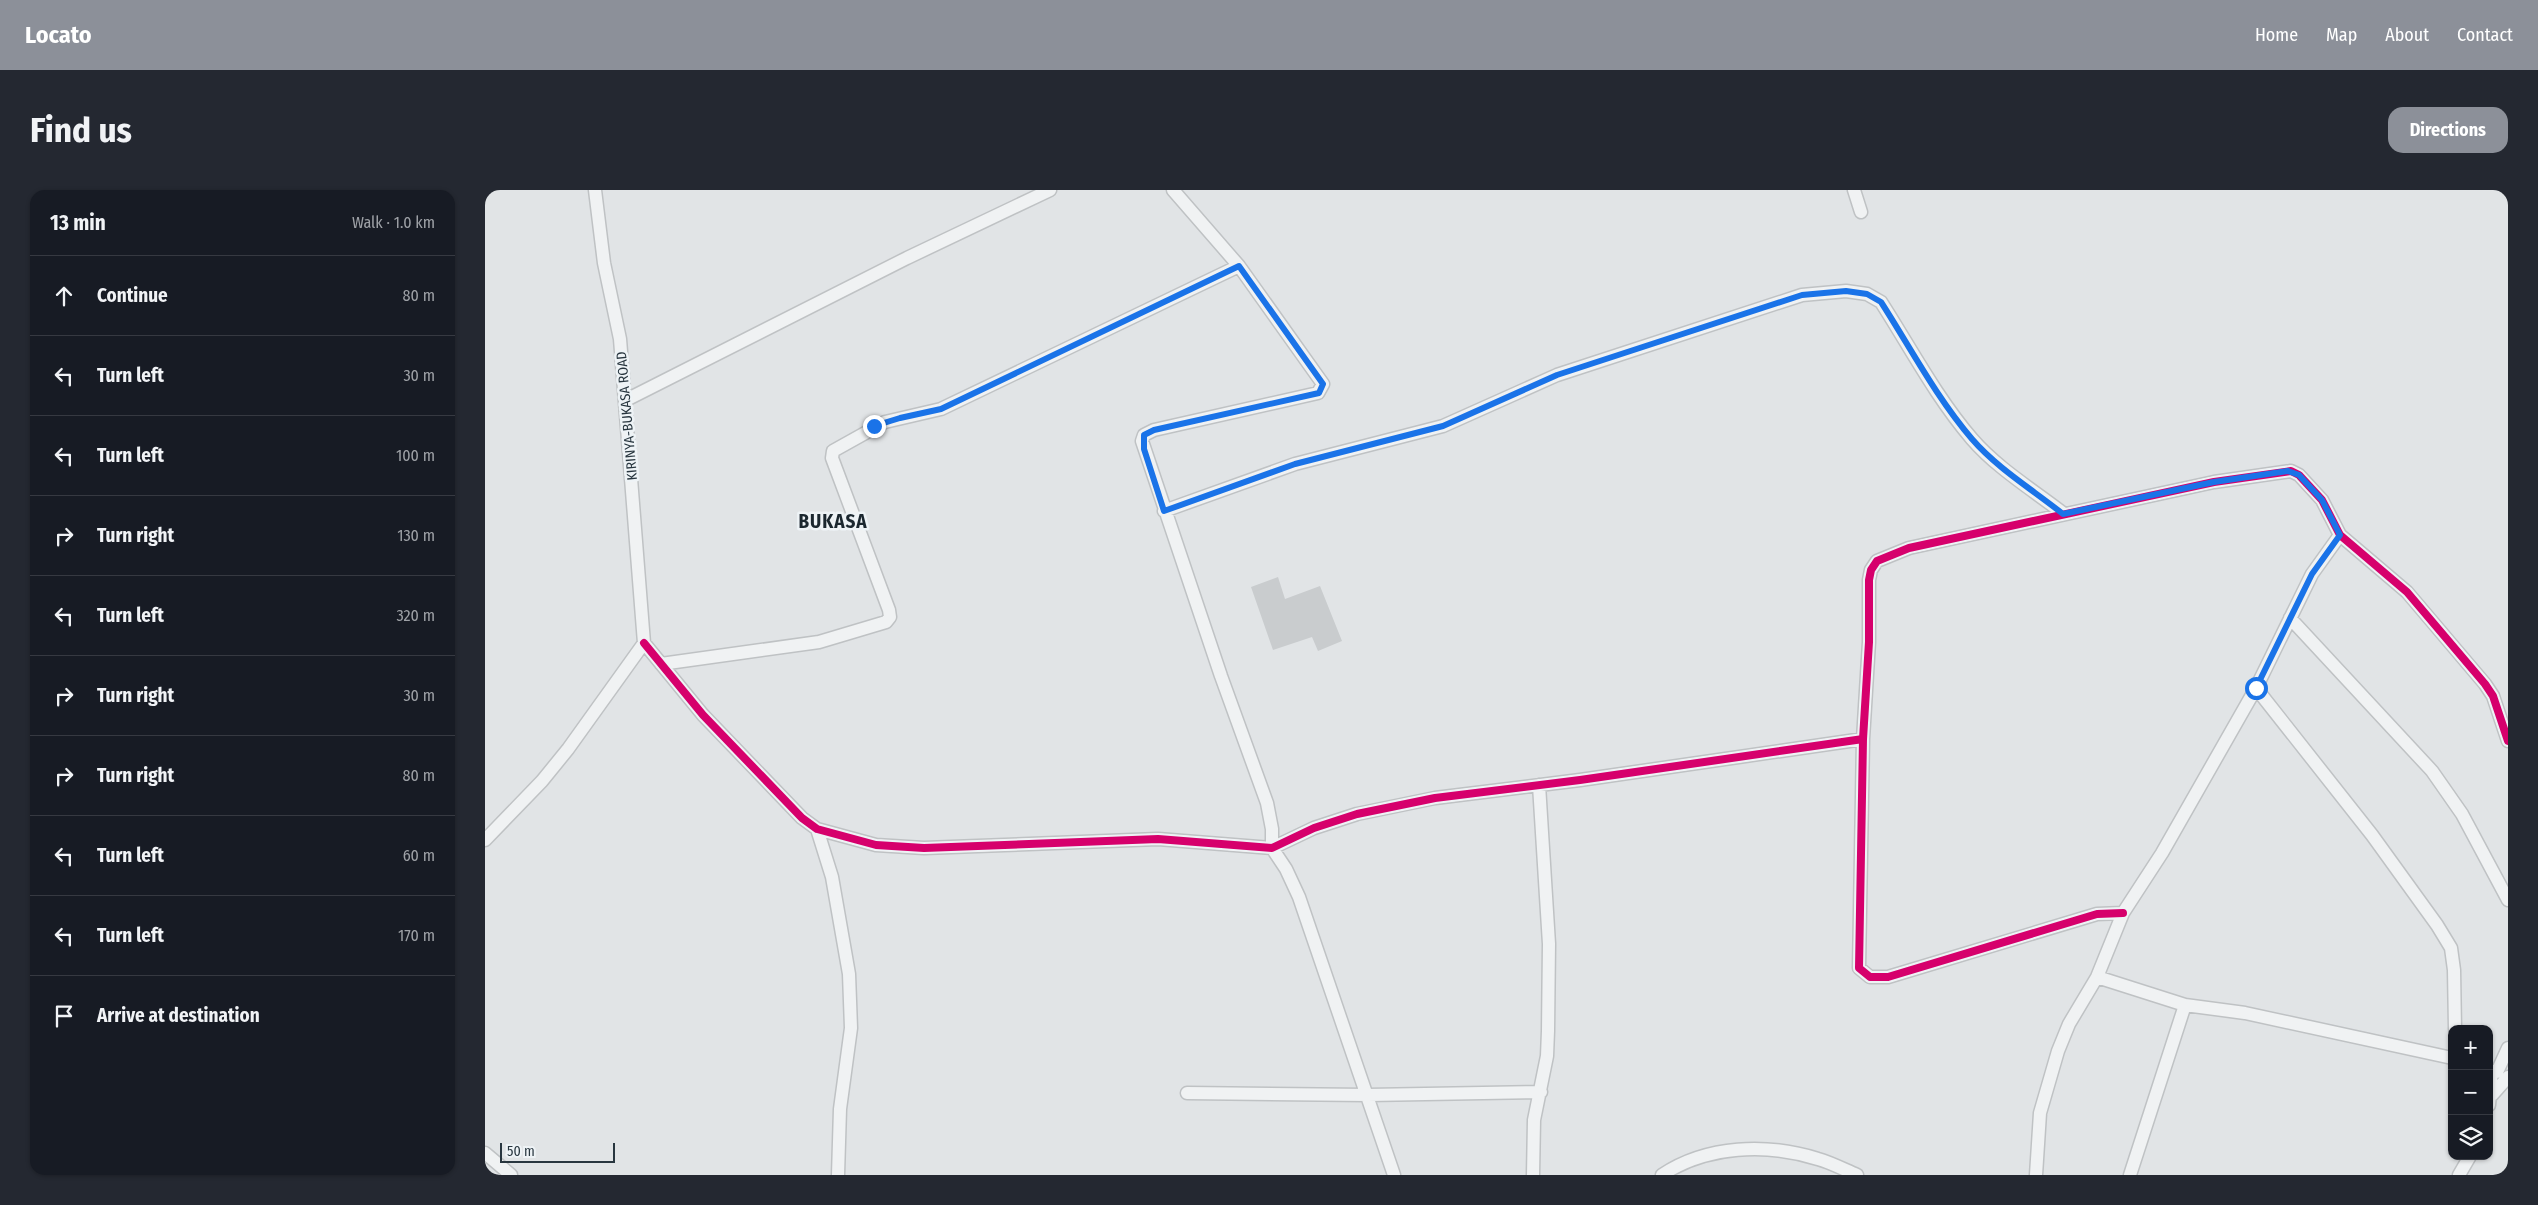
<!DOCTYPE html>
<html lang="en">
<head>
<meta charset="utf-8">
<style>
	:root { --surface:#171b24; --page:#242831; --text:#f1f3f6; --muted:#9ea1a6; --line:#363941; --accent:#8c9099 }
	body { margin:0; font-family:"Fira Sans Condensed",sans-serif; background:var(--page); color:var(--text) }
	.controls { position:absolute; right:15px; bottom:15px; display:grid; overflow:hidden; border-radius:10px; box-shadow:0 1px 4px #0004 }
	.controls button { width:45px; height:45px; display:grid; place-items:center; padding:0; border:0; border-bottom:1px solid var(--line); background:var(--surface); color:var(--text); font:25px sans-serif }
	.scale { position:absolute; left:15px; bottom:12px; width:115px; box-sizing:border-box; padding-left:5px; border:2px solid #28363f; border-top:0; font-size:14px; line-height:18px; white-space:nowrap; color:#28363f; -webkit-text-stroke:4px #eef3f6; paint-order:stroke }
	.stop { position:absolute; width:15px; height:15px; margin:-11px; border:4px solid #1a73e8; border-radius:50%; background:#fff }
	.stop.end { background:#1a73e8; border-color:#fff; box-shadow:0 1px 5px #0008 }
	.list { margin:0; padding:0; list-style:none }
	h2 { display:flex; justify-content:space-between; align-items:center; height:65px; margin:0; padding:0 20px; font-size:21px }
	h2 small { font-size:16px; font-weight:400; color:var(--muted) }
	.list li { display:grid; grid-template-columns:32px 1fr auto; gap:15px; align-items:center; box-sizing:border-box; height:80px; padding:0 20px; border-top:1px solid var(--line) }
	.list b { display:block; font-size:19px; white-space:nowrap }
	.list em { font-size:16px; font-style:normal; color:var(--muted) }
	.icon { flex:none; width:28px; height:28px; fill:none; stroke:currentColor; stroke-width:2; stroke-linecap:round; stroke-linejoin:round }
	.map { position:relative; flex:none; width:2023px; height:985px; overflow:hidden; border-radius:15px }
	header { display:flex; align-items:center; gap:30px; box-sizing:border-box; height:70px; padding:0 25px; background:var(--accent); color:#fff }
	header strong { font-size:24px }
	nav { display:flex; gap:28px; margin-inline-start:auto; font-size:18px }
	.intro { display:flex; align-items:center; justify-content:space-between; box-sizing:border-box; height:120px; padding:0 30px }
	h1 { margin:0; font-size:35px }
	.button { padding:12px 22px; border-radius:15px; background:var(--accent); color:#fff; font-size:18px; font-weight:700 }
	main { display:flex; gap:30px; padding:0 30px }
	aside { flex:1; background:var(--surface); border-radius:15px; box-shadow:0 1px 4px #0004 }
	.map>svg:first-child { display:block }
	.building { fill:#c9ccce }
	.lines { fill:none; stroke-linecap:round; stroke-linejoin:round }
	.street-casing { stroke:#bfc2c4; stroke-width:15 }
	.street { stroke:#f0f2f3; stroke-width:12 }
	.cycleway-casing { stroke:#eef3f6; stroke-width:11 }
	.cycleway { stroke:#d6006c; stroke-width:8 }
	.route { stroke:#1a73e8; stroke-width:6 }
	.labels { text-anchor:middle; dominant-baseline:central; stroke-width:5; stroke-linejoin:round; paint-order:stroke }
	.street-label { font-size:14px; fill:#28363f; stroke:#eef3f6 }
	.district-label { font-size:19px; font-weight:bold; letter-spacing:1px; fill:#1b272f; stroke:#eef3f6 }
</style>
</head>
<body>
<header>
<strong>Locato</strong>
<nav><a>Home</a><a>Map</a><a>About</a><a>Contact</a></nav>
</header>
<div class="intro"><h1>Find us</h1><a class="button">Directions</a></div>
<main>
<aside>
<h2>13 min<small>Walk · 1.0 km</small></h2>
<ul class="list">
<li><svg class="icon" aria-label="ahead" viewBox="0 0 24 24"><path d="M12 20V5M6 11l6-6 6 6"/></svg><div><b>Continue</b></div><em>80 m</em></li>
<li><svg class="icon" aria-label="left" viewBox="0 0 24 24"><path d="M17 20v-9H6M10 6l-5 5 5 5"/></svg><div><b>Turn left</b></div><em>30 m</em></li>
<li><svg class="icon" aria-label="left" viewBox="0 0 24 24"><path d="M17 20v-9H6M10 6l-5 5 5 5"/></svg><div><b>Turn left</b></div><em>100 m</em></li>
<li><svg class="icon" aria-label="right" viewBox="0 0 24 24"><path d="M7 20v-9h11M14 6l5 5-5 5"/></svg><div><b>Turn right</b></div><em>130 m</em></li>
<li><svg class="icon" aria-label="left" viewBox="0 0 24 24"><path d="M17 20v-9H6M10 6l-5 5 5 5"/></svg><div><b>Turn left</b></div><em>320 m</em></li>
<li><svg class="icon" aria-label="right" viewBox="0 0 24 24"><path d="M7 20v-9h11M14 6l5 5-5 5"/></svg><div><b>Turn right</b></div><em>30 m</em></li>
<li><svg class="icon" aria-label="right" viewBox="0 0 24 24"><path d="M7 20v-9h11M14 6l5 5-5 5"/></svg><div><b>Turn right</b></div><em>80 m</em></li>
<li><svg class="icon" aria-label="left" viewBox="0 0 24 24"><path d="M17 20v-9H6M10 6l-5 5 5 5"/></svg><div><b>Turn left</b></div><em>60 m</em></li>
<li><svg class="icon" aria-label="left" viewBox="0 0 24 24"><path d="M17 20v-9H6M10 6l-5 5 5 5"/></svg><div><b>Turn left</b></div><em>170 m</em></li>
<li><svg class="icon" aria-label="arrive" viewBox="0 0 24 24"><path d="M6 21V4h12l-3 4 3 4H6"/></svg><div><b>Arrive at destination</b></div></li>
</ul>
</aside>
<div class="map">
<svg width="2023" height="985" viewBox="0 0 2023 985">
	<rect width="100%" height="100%" fill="#e1e4e6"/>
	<path class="building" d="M793 387 800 409 835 396 857 451 833 461 827 447 788 460 766 397Z"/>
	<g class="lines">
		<g class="street-casing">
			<path id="street" d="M110 0 119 73 135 149 159 453
				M688 0 754 76 838 194 833 203 669 240 659 245 657 251 736 486 782 613 787 639V658L801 679 814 707 909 985
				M1369 0 1376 22
				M141 210 422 68 565 0
				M679 321 810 274 958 236 1072 185 1317 105 1361 101 1382 104 1396 112C1425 157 1451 207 1487 249 1512 278 1548 300 1579 324
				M1805 428 1947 581 1977 624 2023 710
				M159 453 218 525 317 628 332 639 391 655 439 658 673 649 787 658 829 638 872 624 950 608 1095 590 1378 549
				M176 474 334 452 401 432 405 427 404 420 347 268 348 261 400 232 456 219 754 76
				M1771 498 1887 645 1952 735 1966 758 1969 780 1970 839
				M332 639 347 687 364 784 366 838 355 919 353 985
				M0 650 57 591 83 559 159 453
				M1638 723 1612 724 1403 787H1385L1374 778 1378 549 1384 452V390L1386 380 1392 371 1424 358 1729 292 1806 281 1814 285 1837 310 1855 345 1922 402 2000 494 2008 506 2023 551
				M1612 787 1700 815 1760 823 1967 868
				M2012 882 2023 858
				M702 903 883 905 1056 902
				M2007 905 2023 887
				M2004 915 2007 881
				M0 963 26 985
				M1048 985 1049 930 1062 866 1063 841 1064 754 1054 595
				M1177 985C1222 955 1282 953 1333 969 1347 973 1360 980 1372 985
				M1551 985 1555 923 1573 861 1584 834 1612 787 1638 723 1677 663 1771 498 1827 384 1855 345
				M1645 985 1700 815
				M1974 985 1985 966"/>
		</g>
		<use href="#street" class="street"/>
		<g class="cycleway-casing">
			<path id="cycleway" d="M159 453 218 525 317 628 332 639 391 655 439 658 673 649 787 658 829 638 872 624 950 608 1095 590 1378 549
				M1638 723 1612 724 1403 787H1385L1374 778 1378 549 1384 452V390L1386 380 1392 371 1424 358 1729 292 1806 281 1814 285 1837 310 1855 345 1922 402 2000 494 2008 506 2023 551"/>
		</g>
		<use href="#cycleway" class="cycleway"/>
	</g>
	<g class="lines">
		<path class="route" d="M389 236 415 228 456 219 754 76 838 194 834 203 669 240 659 245V259L679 321 810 274 958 236 1072 185 1317 105 1361 101 1382 104 1396 112C1425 157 1451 207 1487 249 1512 278 1548 300 1578 324L1729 292 1803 281 1814 285 1837 310 1855 345 1827 384 1771 498"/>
	</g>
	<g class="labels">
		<g class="street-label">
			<text transform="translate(142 226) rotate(-95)">KIRINYA-BUKASA ROAD</text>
		</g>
		<g class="district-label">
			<text x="348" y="331">BUKASA</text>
		</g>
	</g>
</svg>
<div class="controls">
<button>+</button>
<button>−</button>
<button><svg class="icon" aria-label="layers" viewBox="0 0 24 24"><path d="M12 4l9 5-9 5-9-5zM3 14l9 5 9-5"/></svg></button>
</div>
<div class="scale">50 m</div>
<div class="stop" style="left:1771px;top:498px"></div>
<div class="stop end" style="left:389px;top:236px"></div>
</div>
</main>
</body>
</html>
